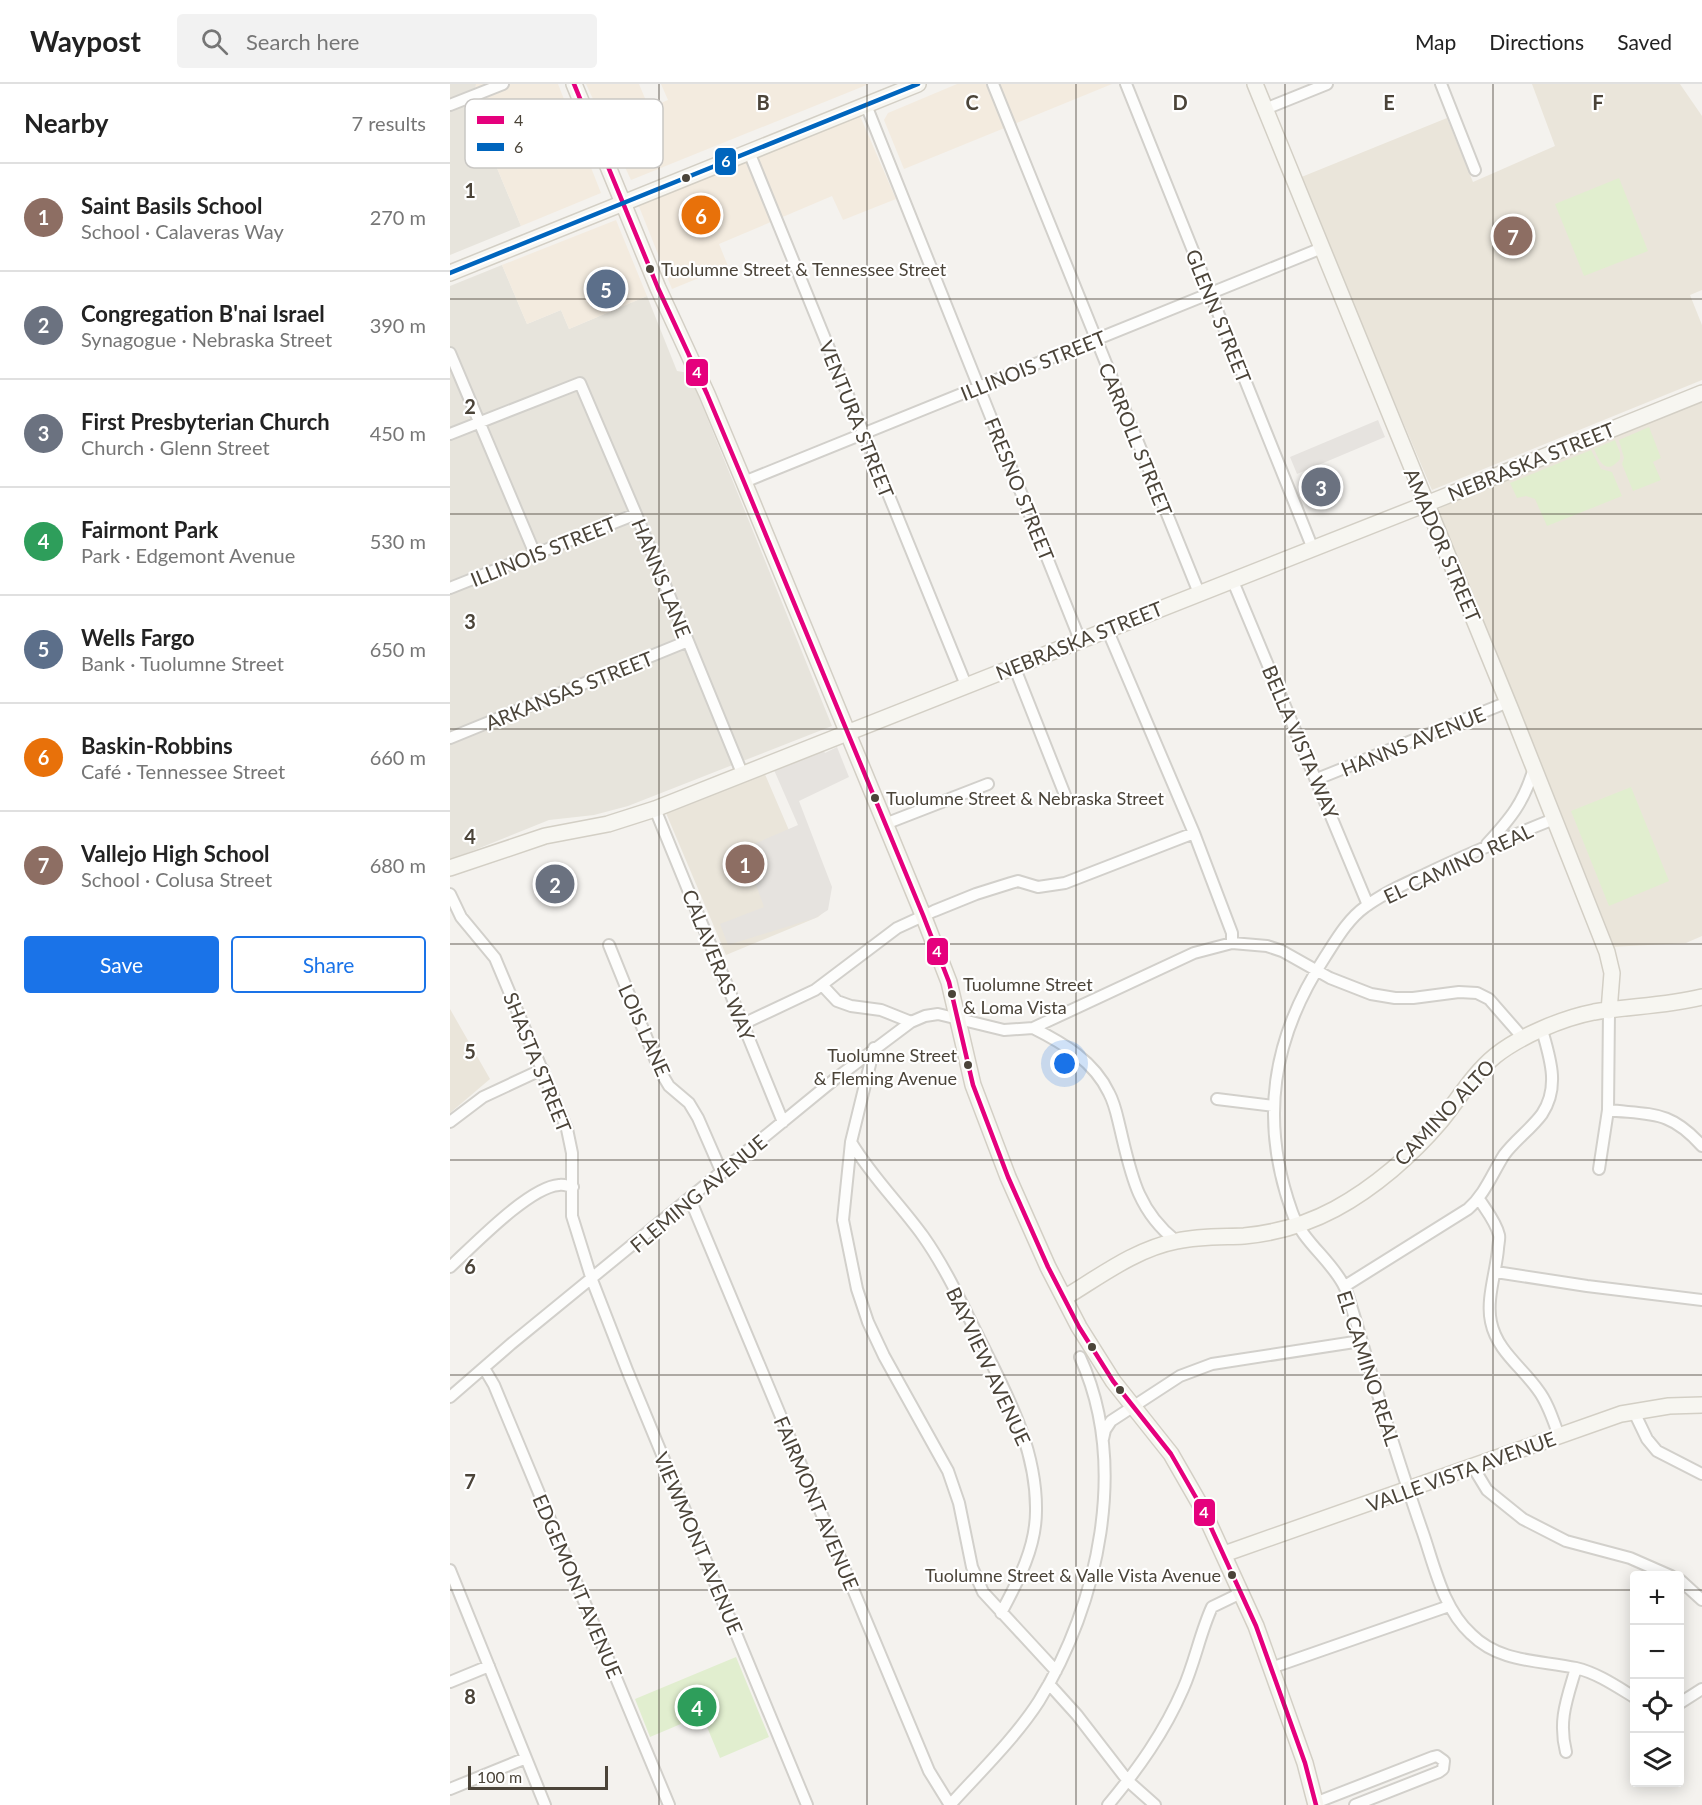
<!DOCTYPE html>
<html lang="en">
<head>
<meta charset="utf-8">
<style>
	:root { --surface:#fff; --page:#f2f2f2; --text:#222; --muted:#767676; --line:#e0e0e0; --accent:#1a73e8 }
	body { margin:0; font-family:Lato,sans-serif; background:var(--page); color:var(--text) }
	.controls { position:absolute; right:18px; bottom:18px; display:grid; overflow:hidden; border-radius:6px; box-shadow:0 3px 15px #0003 }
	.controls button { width:54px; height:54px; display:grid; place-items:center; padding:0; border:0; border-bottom:2px solid var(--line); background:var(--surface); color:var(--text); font:30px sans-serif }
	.scale { position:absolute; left:18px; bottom:15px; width:140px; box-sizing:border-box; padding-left:6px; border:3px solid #4b4439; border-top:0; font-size:16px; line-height:21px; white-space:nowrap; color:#4b4439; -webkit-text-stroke:4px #fff; paint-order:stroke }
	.you { position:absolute; left:615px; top:980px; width:21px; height:21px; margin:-15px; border:4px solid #fff; border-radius:50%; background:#1a73e8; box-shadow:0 0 0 9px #1a73e833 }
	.badge { display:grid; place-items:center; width:39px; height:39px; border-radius:50%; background:var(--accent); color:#fff; font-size:20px; font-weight:700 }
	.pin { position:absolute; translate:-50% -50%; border:3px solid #fff; box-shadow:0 2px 6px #0006 }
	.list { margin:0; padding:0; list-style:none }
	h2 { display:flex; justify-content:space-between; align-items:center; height:78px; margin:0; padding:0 24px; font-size:26px }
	h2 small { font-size:20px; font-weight:400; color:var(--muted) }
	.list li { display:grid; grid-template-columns:39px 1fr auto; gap:18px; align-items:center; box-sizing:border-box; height:108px; padding:0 24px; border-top:2px solid var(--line) }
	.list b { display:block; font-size:22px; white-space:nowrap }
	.list p { margin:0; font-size:20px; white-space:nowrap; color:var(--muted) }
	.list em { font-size:20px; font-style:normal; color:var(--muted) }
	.actions { display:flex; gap:12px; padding:18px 24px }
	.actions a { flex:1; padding:14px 0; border:2px solid var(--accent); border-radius:6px; text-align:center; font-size:21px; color:var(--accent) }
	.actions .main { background:var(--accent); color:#fff }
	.icon { flex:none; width:33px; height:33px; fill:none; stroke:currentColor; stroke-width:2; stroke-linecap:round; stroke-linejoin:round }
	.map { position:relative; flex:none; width:1252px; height:1721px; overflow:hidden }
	header { display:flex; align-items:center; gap:36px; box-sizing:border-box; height:84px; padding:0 30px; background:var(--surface); border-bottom:2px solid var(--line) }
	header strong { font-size:28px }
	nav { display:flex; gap:33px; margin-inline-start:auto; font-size:21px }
	.search { width:420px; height:54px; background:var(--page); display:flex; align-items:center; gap:15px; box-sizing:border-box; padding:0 21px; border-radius:6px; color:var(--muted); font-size:22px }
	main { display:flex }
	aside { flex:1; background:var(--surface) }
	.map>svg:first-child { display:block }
	.residential { fill:#e7e4dc }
	.commercial { fill:#f3ebdf }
	.education { fill:#eae5da }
	.green { fill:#e1eecf }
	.parking { fill:#e6e3df }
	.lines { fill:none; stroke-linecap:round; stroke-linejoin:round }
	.street-casing { stroke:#d2d0cb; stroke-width:14 }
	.secondary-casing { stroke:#d3cfc5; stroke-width:18 }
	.street { stroke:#fdfdfc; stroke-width:10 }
	.secondary { stroke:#f7f6f1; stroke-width:15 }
	.bus-1-casing { stroke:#fff; stroke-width:9 }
	.bus-2-casing { stroke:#fff; stroke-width:9 }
	.bus-1 { stroke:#e5007d; stroke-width:4.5 }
	.bus-2 { stroke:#0065bd; stroke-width:4.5 }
	.grid { fill:none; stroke:#4b4439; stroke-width:1.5; stroke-opacity:0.55 }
	.bus-dot { fill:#4b4439; stroke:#fff; stroke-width:2 }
	.labels { text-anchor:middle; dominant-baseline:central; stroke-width:4.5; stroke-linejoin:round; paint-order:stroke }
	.bus-label { font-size:18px; fill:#4b4439; stroke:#fff; text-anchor:start }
	.street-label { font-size:20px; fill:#4b4439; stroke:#fff }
	.key { fill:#fff; stroke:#c9c7c4; stroke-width:1.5 }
	.key-label { font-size:16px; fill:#4b4439 }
	.grid-label { font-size:20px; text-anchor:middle; font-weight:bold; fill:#4b4439; stroke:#fff; stroke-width:4.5; stroke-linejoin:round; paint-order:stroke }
	.line-badge { stroke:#fff; stroke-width:2 }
	.badge-label { font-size:16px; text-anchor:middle; font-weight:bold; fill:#fff }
</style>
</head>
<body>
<header>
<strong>Waypost</strong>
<div class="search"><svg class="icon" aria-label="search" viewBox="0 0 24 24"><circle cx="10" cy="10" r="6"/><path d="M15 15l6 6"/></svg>Search here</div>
<nav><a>Map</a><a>Directions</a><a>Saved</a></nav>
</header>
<main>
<aside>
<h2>Nearby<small>7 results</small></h2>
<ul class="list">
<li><span class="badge" style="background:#8d6e63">1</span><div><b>Saint Basils School</b><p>School · Calaveras Way</p></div><em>270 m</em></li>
<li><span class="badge" style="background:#6b7280">2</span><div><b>Congregation B'nai Israel</b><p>Synagogue · Nebraska Street</p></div><em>390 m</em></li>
<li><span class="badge" style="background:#6b7280">3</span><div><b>First Presbyterian Church</b><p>Church · Glenn Street</p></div><em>450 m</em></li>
<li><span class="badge" style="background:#2e9e5b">4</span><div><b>Fairmont Park</b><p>Park · Edgemont Avenue</p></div><em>530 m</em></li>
<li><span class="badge" style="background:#5c6f8a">5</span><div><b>Wells Fargo</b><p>Bank · Tuolumne Street</p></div><em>650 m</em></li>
<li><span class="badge" style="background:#e8710a">6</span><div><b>Baskin-Robbins</b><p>Café · Tennessee Street</p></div><em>660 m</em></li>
<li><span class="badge" style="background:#8d6e63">7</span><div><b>Vallejo High School</b><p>School · Colusa Street</p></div><em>680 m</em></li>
</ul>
<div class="actions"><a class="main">Save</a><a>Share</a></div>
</aside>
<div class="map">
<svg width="1252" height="1721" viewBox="0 0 1252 1721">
	<rect width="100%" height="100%" fill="#f4f2ee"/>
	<path class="residential" d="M0 0H26L23 26 71 142 0 171Z
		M52 181 77 240 111 226 119 245 197 212 227 287 239 289 382 642 178 722 144 731 99 736 0 776V202Z"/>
	<path class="commercial" d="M26 0H108L151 109 71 142 23 26Z
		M136 0H189L199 24 218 16 211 0H419L181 96Z
		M507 0H662L454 85 434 36 438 29Z
		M410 32 446 115 393 136 382 112 269 160 278 182 222 205 188 120Z
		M166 136 197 212 119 245 111 226 77 240 52 181Z"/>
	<path class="education" d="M1082 0H1230L1252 32V206L1240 211 1252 241V296L982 406 849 94 997 34 1023 98 1105 62Z
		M1252 316V852L1236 859 1160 863 987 427 992 422 1019 410Z
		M314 688 374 828 368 833 276 871 216 729Z
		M0 925 40 995 0 1029Z"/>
	<path class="green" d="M1169 94 1198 167 1134 192 1105 120Z
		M1199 343 1211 374 1203 378 1211 396 1183 407 1172 380 1174 374 1169 356Z
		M1165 356 1170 369V375C1156 392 1150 378 1144 365Z
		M1141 366 1151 385 1162 388 1172 412 1097 442 1085 415 1076 412 1067 414 1060 399Z
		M1181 703 1219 797 1159 822 1121 727Z
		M286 1573 319 1653 270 1674 252 1631 200 1653 185 1615Z"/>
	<path class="parking" d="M928 336 935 353 847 390 840 373Z
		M387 663 399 693 349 717 382 803 378 826 365 834 278 861 270 840 314 823 295 770V764L348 741 324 686 373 666 375 669Z"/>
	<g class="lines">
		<g class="street-casing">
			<path id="street" d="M543 0 749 509
				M676 0 863 465
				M991 0 1025 86
				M0 21 53 0
				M416 21 630 556
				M815 25 877 0
				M299 68 516 601
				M0 269 85 470
				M0 350 130 299 186 430 292 689
				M294 398 872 164
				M782 495 918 821
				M0 504 186 430
				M657 545 744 749 782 849V859
				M564 582 617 716
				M0 654 238 557
				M867 695 1058 618
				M205 725 333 1038
				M1104 735C1061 752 1020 769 978 789 957 799 935 808 915 823 898 835 886 856 875 873 822 954 809 1036 842 1128 852 1157 879 1174 893 1200 898 1209 900 1219 903 1228 909 1247 914 1266 920 1285 937 1340 954 1395 973 1449 985 1484 993 1524 1021 1550 1050 1579 1089 1576 1126 1584 1147 1589 1166 1602 1184 1613
				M435 740 538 700
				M1037 760C1061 734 1074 718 1084 684
				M0 810 11 833 45 874 117 1045 122 1069V1132L142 1196 177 1286 357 1721
				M159 861 210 987 219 1002 239 1019 248 1034 272 1089
				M372 901 387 917 401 922 431 926 461 938
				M293 940 365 906 447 844 484 827 526 810 561 799 568 797 588 803 615 799 744 749
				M583 944C613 959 644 977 659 1009 665 1020 667 1032 670 1044 681 1090 687 1126 726 1157
				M424 964 401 1058 393 1136 407 1205 418 1238 434 1272 498 1387 509 1419 522 1483 533 1508 606 1587
				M767 1015 824 1022
				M1158 1026C1202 1031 1220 1026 1252 1062
				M0 1038 33 1013 93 985
				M401 1058C421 1092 450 1120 473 1152 495 1183 511 1218 528 1252 555 1307 587 1363 586 1427 586 1464 568 1497 551 1529
				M1149 1085 1158 1026 1159 927
				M240 1115 479 1687 500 1721
				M1029 1115C1036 1126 1046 1138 1049 1151 1050 1155 1048 1161 1048 1165 1046 1188 1036 1216 1041 1238 1047 1267 1072 1283 1088 1306 1098 1319 1103 1336 1109 1352
				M0 1183C23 1162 79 1103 109 1101 113 1100 118 1102 123 1103
				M1046 1188 1137 1202 1252 1216
				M895 1202 1018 1125C1035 1110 1042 1090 1054 1071 1065 1056 1081 1045 1092 1030 1110 1003 1100 974 1092 946
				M34 1284 44 1301 219 1721
				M0 1313 61 1260 385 995 461 938 475 932 488 930 554 946 583 944 744 869 782 859 817 862 832 867 880 894 921 910 945 914H963L1009 908 1027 909 1039 915 1073 954
				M1184 1328 1197 1355 1207 1367 1252 1390
				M653 1355 655 1346 661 1337 730 1292 762 1280 911 1257
				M1023 1383 1037 1406 1073 1435 1116 1457 1180 1474 1221 1492
				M0 1486 95 1721
				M1230 1496 1252 1516
				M821 1584 999 1522
				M0 1598 39 1582
				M599 1600 627 1631 678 1697 705 1721
				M1230 1619 1252 1605
				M1116 1668C1108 1636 1117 1615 1126 1584
				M0 1705 76 1674
				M865 1719 983 1673 987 1672 994 1677 993 1685 989 1688 905 1721
				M500 1721C529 1689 566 1653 589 1617 649 1520 679 1380 630 1273
				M658 1721C688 1685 714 1649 733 1605 745 1578 750 1549 762 1523L791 1509"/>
		</g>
		<g class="secondary-casing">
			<path id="secondary" d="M124 0 208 204 257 310 294 398 473 831 499 898 523 1001 558 1093 598 1183 629 1243 663 1297 721 1370 752 1424 806 1542 855 1679 866 1721
				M805 0 1061 626 1157 868 1162 889 1159 927
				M0 189 468 0
				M0 784 95 752 158 740 205 725 986 416 1252 309
				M614 1214C649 1193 685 1165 727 1157 749 1152 772 1153 794 1152 826 1149 857 1140 885 1125 924 1104 962 1071 990 1038 1008 1016 1023 990 1045 972 1070 952 1113 934 1144 928 1180 922 1216 922 1252 913
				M774 1470 1171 1330 1219 1322 1252 1321"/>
		</g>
		<use href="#street" class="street"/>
		<use href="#secondary" class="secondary"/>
		<g class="bus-1-casing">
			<path id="bus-1" d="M124 0 208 204 257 310 294 398 473 831 499 898 523 1001 558 1093 598 1183 629 1243 663 1297 721 1370 752 1424 806 1542 855 1679 866 1721"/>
		</g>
		<g class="bus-2-casing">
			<path id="bus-2" d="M0 189 468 0"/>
		</g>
		<use href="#bus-1" class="bus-1"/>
		<use href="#bus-2" class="bus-2"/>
	</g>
	<path class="grid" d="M209 0V1721M417 0V1721M626 0V1721M835 0V1721M1043 0V1721M0 215H1252M0 430H1252M0 645H1252M0 860H1252M0 1076H1252M0 1291H1252M0 1506H1184M1230 1506H1252"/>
	<g class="bus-dot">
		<circle cx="236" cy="94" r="5"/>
		<circle cx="200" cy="185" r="5"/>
		<circle cx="425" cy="714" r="5"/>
		<circle cx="502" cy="910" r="5"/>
		<circle cx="518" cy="981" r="5"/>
		<circle cx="642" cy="1263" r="5"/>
		<circle cx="670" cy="1306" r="5"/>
		<circle cx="782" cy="1491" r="5"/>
	</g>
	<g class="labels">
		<g class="bus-label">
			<text x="211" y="185">Tuolumne Street &amp; Tennessee Street</text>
			<text x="436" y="714">Tuolumne Street &amp; Nebraska Street</text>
			<text x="513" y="900">Tuolumne Street<tspan x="513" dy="23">&amp; Loma Vista</tspan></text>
			<text x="507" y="971" text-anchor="end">Tuolumne Street<tspan x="507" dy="23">&amp; Fleming Avenue</tspan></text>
			<text x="771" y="1491" text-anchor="end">Tuolumne Street &amp; Valle Vista Avenue</text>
		</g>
		<g class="street-label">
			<text transform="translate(769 232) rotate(68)">GLENN STREET</text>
			<text transform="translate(583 281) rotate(-22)">ILLINOIS STREET</text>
			<text transform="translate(407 335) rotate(68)">VENTURA STREET</text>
			<text transform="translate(686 355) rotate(68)">CARROLL STREET</text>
			<text transform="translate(1081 377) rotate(-22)">NEBRASKA STREET</text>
			<text transform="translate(570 405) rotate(68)">FRESNO STREET</text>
			<text transform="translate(993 461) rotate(67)">AMADOR STREET</text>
			<text transform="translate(93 467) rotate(-22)">ILLINOIS STREET</text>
			<text transform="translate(212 494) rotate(68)">HANNS LANE</text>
			<text transform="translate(629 556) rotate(-22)">NEBRASKA STREET</text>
			<text transform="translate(119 606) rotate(-22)">ARKANSAS STREET</text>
			<text transform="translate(963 657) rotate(-22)">HANNS AVENUE</text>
			<text transform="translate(851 658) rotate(67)">BELLA VISTA WAY</text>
			<text transform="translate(1008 779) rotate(-25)">EL CAMINO REAL</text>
			<text transform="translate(269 881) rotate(68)">CALAVERAS WAY</text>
			<text transform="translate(195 946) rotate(66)">LOIS LANE</text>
			<text transform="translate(88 978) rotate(68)">SHASTA STREET</text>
			<text transform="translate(994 1028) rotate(-47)">CAMINO ALTO</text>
			<text transform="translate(248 1109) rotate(-40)">FLEMING AVENUE</text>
			<text transform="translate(539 1282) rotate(65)">BAYVIEW AVENUE</text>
			<text transform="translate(919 1284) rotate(72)">EL CAMINO REAL</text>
			<text transform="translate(1011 1387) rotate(-20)">VALLE VISTA AVENUE</text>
			<text transform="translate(367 1419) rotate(67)">FAIRMONT AVENUE</text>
			<text transform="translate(249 1459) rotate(67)">VIEWMONT AVENUE</text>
			<text transform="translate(128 1502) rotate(67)">EDGEMONT AVENUE</text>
		</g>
	</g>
	<rect x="15" y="15" width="198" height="69" rx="9" class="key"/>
	<rect x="27" y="32" width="27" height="8" fill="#e5007d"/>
	<rect x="27" y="59" width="27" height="8" fill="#0065bd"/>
	<g class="key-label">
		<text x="64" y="42">4</text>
		<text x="64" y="69">6</text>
	</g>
	<g class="grid-label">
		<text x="313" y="26">B</text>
		<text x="522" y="26">C</text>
		<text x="730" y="26">D</text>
		<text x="939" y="26">E</text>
		<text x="1148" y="26">F</text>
		<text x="20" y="114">1</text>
		<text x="20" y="330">2</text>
		<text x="20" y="545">3</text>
		<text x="20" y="760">4</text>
		<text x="20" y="975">5</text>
		<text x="20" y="1190">6</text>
		<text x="20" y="1405">7</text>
		<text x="20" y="1620">8</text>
	</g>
	<g class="line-badge">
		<rect x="264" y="63" width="23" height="29" rx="6" fill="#0065bd"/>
		<rect x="235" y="274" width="24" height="29" rx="6" fill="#e5007d"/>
		<rect x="476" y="853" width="23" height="29" rx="6" fill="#e5007d"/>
		<rect x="743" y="1414" width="23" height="29" rx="6" fill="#e5007d"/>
	</g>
	<g class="badge-label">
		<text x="276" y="83">6</text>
		<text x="247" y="294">4</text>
		<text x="487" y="873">4</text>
		<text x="754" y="1434">4</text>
	</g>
</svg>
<div class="controls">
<button>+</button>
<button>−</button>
<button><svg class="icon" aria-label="locate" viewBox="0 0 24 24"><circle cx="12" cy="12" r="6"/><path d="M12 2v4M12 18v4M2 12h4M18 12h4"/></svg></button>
<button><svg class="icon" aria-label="layers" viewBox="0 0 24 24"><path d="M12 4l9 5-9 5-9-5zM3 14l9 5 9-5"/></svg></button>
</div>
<div class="scale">100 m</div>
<div class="you"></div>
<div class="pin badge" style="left:295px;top:780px;background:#8d6e63">1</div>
<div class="pin badge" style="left:105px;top:800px;background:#6b7280">2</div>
<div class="pin badge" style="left:871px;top:403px;background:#6b7280">3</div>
<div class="pin badge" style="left:247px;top:1623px;background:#2e9e5b">4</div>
<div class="pin badge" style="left:156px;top:205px;background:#5c6f8a">5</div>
<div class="pin badge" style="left:251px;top:131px;background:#e8710a">6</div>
<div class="pin badge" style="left:1063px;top:152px;background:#8d6e63">7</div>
</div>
</main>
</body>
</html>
